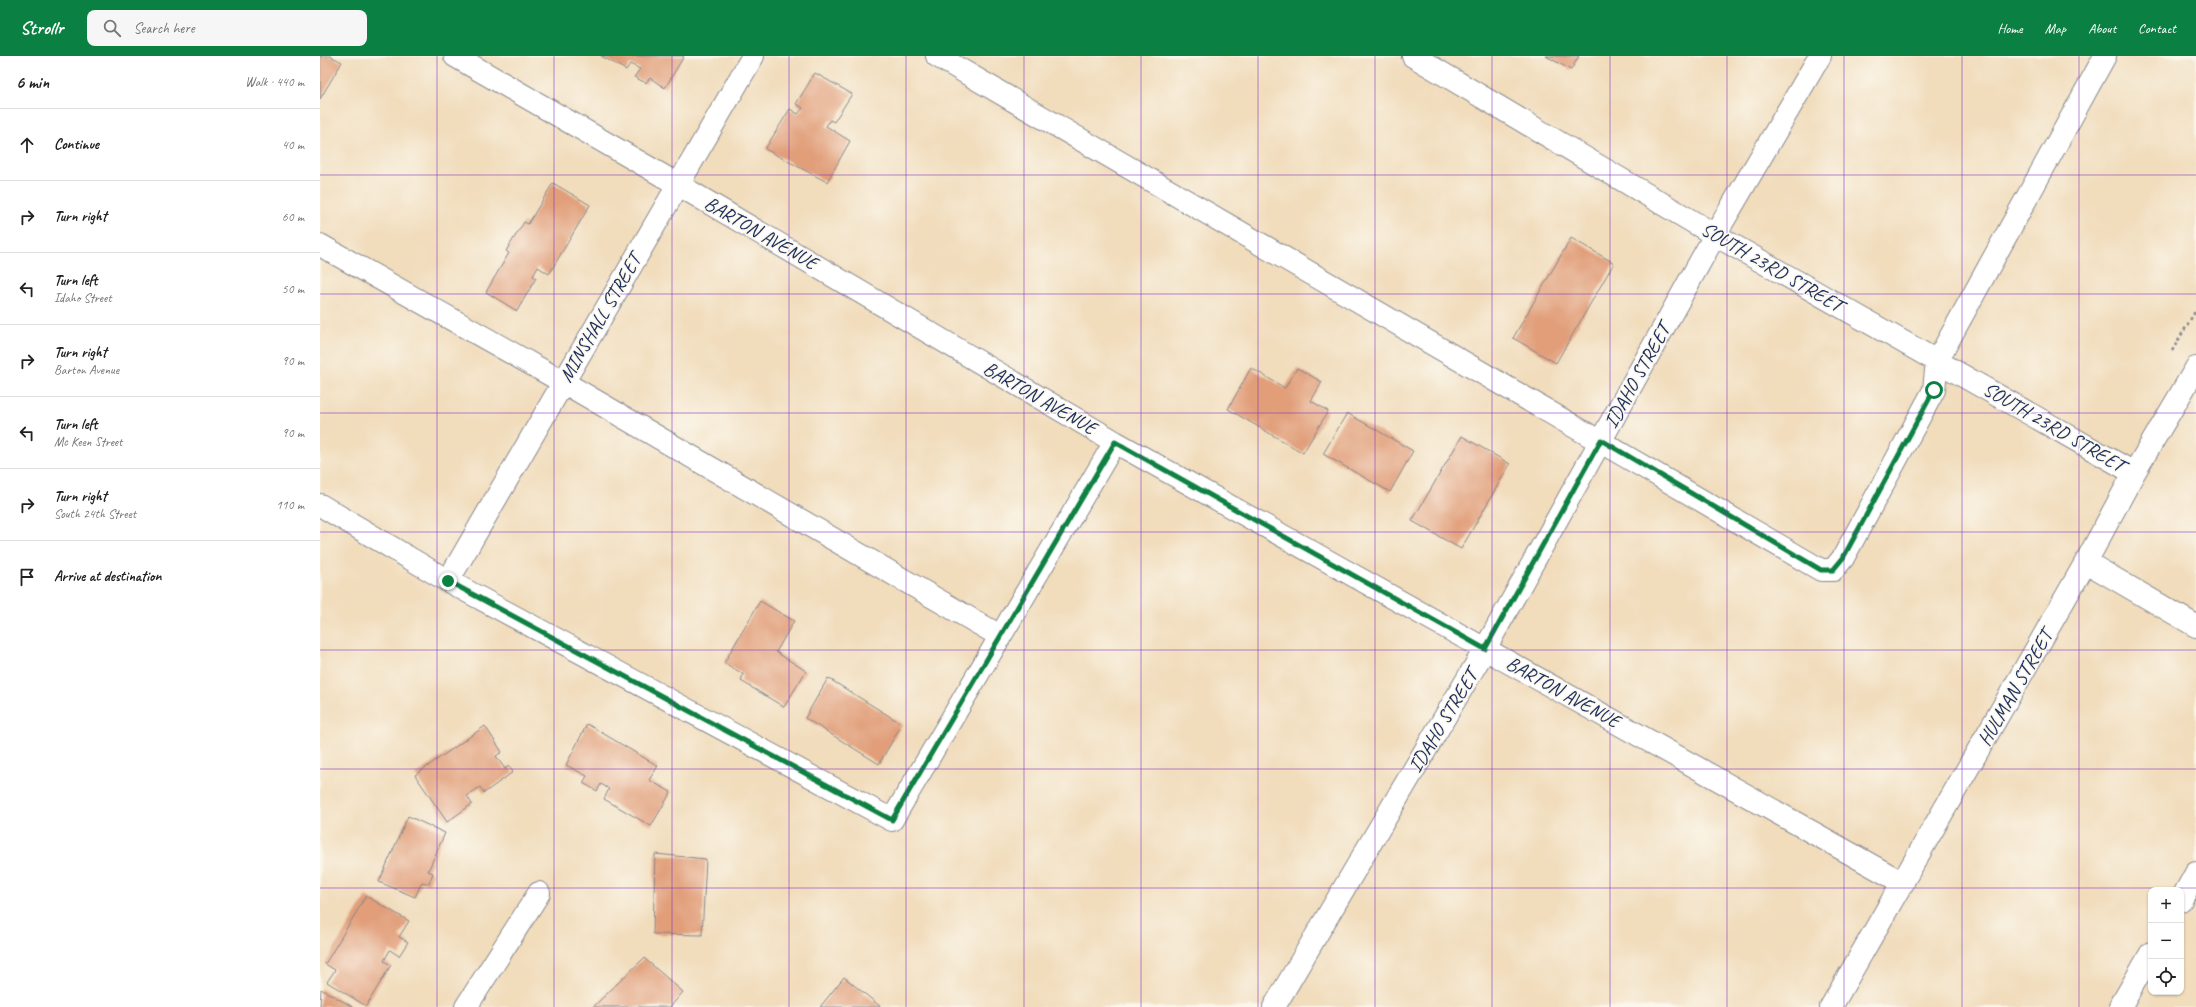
<!DOCTYPE html>
<html lang="en">
<head>
<meta charset="utf-8">
<style>
	:root { --surface:#fff; --page:#f6f6f6; --text:#222; --muted:#767676; --line:#e0e0e0; --accent:#0b8043 }
	body { margin:0; font-family:Caveat,sans-serif; background:var(--page); color:var(--text) }
	.controls { position:absolute; right:12px; bottom:12px; display:grid; overflow:hidden; border-radius:8px; box-shadow:0 1px 3px #0004 }
	.controls button { width:36px; height:36px; display:grid; place-items:center; padding:0; border:0; border-bottom:1px solid var(--line); background:var(--surface); color:var(--text); font:20px sans-serif }
	.stop { position:absolute; width:12px; height:12px; margin:-9px; border:3px solid #0b8043; border-radius:50%; background:#fff }
	.stop.end { background:#0b8043; border-color:#fff; box-shadow:0 1px 4px #0008 }
	.list { margin:0; padding:0; list-style:none }
	h2 { display:flex; justify-content:space-between; align-items:center; height:52px; margin:0; padding:0 16px; font-size:17px }
	h2 small { font-size:13px; font-weight:400; color:var(--muted) }
	.list li { display:grid; grid-template-columns:26px 1fr auto; gap:12px; align-items:center; box-sizing:border-box; height:72px; padding:0 16px; border-top:1px solid var(--line) }
	.list b { display:block; font-size:15px; white-space:nowrap }
	.list p { margin:0; font-size:13px; white-space:nowrap; color:var(--muted) }
	.list em { font-size:13px; font-style:normal; color:var(--muted) }
	.icon { flex:none; width:22px; height:22px; fill:none; stroke:currentColor; stroke-width:2; stroke-linecap:round; stroke-linejoin:round }
	.map { position:relative; flex:none; width:1876px; height:951px; overflow:hidden }
	header { display:flex; align-items:center; gap:24px; box-sizing:border-box; height:56px; padding:0 20px; background:var(--accent); color:#fff }
	header strong { font-size:19px }
	nav { display:flex; gap:22px; margin-inline-start:auto; font-size:14px }
	.search { width:280px; height:36px; background:var(--page); display:flex; align-items:center; gap:10px; box-sizing:border-box; padding:0 14px; border-radius:8px; color:var(--muted); font-size:15px }
	main { display:flex }
	aside { flex:1; background:var(--surface) }
	.map>svg:first-child { display:block }
	.building { fill:#e19e79 }
	.lines { fill:none; stroke-linecap:round; stroke-linejoin:round }
	.minor-casing { stroke:#86868c; stroke-width:24 }
	.path { stroke:#86868c; stroke-width:2.5; stroke-dasharray:3 3; stroke-linecap:butt }
	.minor { stroke:#fff; stroke-width:22 }
	.route { stroke:#0b8043; stroke-width:5 }
	.grid { fill:none; stroke:#7b2cbf; stroke-width:1; stroke-opacity:0.55 }
	.labels { text-anchor:middle; dominant-baseline:central; stroke-width:3; stroke-linejoin:round; paint-order:stroke }
	.street-label { font-size:20px; fill:#1b2f5e; stroke:#fbf7ec }
</style>
</head>
<body>
<header>
<strong>Strollr</strong>
<div class="search"><svg class="icon" aria-label="search" viewBox="0 0 24 24"><circle cx="10" cy="10" r="6"/><path d="M15 15l6 6"/></svg>Search here</div>
<nav><a>Home</a><a>Map</a><a>About</a><a>Contact</a></nav>
</header>
<main>
<aside>
<h2>6 min<small>Walk · 440 m</small></h2>
<ul class="list">
<li><svg class="icon" aria-label="ahead" viewBox="0 0 24 24"><path d="M12 20V5M6 11l6-6 6 6"/></svg><div><b>Continue</b></div><em>40 m</em></li>
<li><svg class="icon" aria-label="right" viewBox="0 0 24 24"><path d="M7 20v-9h11M14 6l5 5-5 5"/></svg><div><b>Turn right</b></div><em>60 m</em></li>
<li><svg class="icon" aria-label="left" viewBox="0 0 24 24"><path d="M17 20v-9H6M10 6l-5 5 5 5"/></svg><div><b>Turn left</b><p>Idaho Street</p></div><em>50 m</em></li>
<li><svg class="icon" aria-label="right" viewBox="0 0 24 24"><path d="M7 20v-9h11M14 6l5 5-5 5"/></svg><div><b>Turn right</b><p>Barton Avenue</p></div><em>90 m</em></li>
<li><svg class="icon" aria-label="left" viewBox="0 0 24 24"><path d="M17 20v-9H6M10 6l-5 5 5 5"/></svg><div><b>Turn left</b><p>Mc Keen Street</p></div><em>90 m</em></li>
<li><svg class="icon" aria-label="right" viewBox="0 0 24 24"><path d="M7 20v-9h11M14 6l5 5-5 5"/></svg><div><b>Turn right</b><p>South 24th Street</p></div><em>110 m</em></li>
<li><svg class="icon" aria-label="arrive" viewBox="0 0 24 24"><path d="M6 21V4h12l-3 4 3 4H6"/></svg><div><b>Arrive at destination</b></div></li>
</ul>
</aside>
<div class="map">
<svg width="1876" height="951" viewBox="0 0 1876 951">
	<rect width="100%" height="100%" fill="#fbf7ec"/>
	<filter id="ink" filterUnits="userSpaceOnUse"><feTurbulence type="fractalNoise" baseFrequency=".025" numOctaves="2"/><feDisplacementMap in="SourceGraphic" scale="8" xChannelSelector="R" yChannelSelector="G"/><feConvolveMatrix kernelMatrix="1 2 1 2 8 2 1 2 1" color-interpolation-filters="sRGB"/></filter>
	<filter id="wash" filterUnits="userSpaceOnUse"><feTurbulence type="fractalNoise" baseFrequency=".012" numOctaves="4" result="noise"/><feDisplacementMap in="SourceGraphic" scale="16" xChannelSelector="R" yChannelSelector="G"/><feGaussianBlur stdDeviation="0.9" result="paint"/><feColorMatrix in="noise" values="0 0 0 0 0 0 0 0 0 0 0 0 0 0 0 0 0 1.4 0 .05"/><feComposite in="paint" operator="in"/></filter>
	<g filter="url(#wash)">
		<rect width="100%" height="100%" fill="#f1dcbb"/>
		<g id="blocks">
			<path class="building" d="M0 0H10L22 6 0 43Z
				M281 0H364L345 32 330 22 326 27 314 21 320 13 310 8 306 14Z
				M1226 0H1259L1251 14Z
				M495 17 532 38 514 66 510 64 506 70 530 85 507 126 445 93 470 53 478 58 483 52 476 48Z
				M233 127 270 149 229 218 218 211 213 220 216 222 197 255 166 236 189 197 186 195 204 166 208 168Z
				M1251 182 1294 207 1236 307 1193 282Z
				M931 312 965 332 977 312 1002 326 991 345 1008 355 983 397 908 353Z
				M1027 357 1093 395 1070 436 1003 398Z
				M1142 380 1190 408 1141 493 1092 465Z
				M440 545 474 565 456 596 486 615 464 651 421 625 423 618 404 607Z
				M508 622 582 668 559 708 485 662Z
				M267 668 338 710 329 724 351 736 331 770 284 743 289 733 281 728 277 735 263 727 267 720 246 709Z
				M165 670 182 696 176 700 185 713 189 710 193 716 164 737 160 731 147 740 152 748 127 766 95 719Z
				M88 760 125 777 108 815 113 817 109 828 102 826 95 841 59 826Z
				M335 798 386 803 382 879 333 878Z
				M46 840 89 865 79 881 88 886 79 900 70 894 64 905 71 909 46 950 7 926 15 914 5 908Z
				M324 902 363 936 350 951H273Z
				M524 921 561 951H500Z
				M1 933 33 951H0Z"/>
		</g>
	</g>
	<g filter="url(#ink)">
		<use href="#blocks" fill-opacity="0" stroke="#86868c" stroke-width="1"/>
		<g class="lines">
			<g class="minor-casing">
				<path id="minor" d="M135 0 357 128 795 386 1583 827
					M617 0 1501 514H1513L1523 502 1614 334 1617 305 1785 0
					M1093 0 1395 179 1814 417
					M0 189 243 326 680 580
					M0 449 128 525 572 764 795 386
					M1766 506 1876 570
					M128 525 433 0
					M1861 844 1876 817
					M146 951 219 837
					M954 951 1165 593 1395 179 1500 0
					M1511 951 1766 506 1814 417 1876 312
					M1800 951 1831 897"/>
			</g>
			<path class="path" d="M1852 295 1876 254"/>
			<use href="#minor" class="minor"/>
		</g>
	</g>
	<g class="lines" filter="url(#ink)">
		<path class="route" d="M128 525 572 764 795 386 1165 593 1281 384 1501 514H1513L1523 502 1614 334"/>
	</g>
	<path class="grid" d="M117 0V951M234 0V951M352 0V951M469 0V951M586 0V951M704 0V951M821 0V951M938 0V951M1055 0V951M1172 0V951M1290 0V951M1407 0V951M1524 0V951M1642 0V951M1759 0V951M0 119H1876M0 238H1876M0 357H1876M0 476H1876M0 594H1876M0 713H1876M0 832H1876"/>
	<g class="labels">
		<g class="street-label">
			<text transform="translate(441 177) rotate(30)">BARTON AVENUE</text>
			<text transform="translate(1452 211) rotate(30)">SOUTH 23RD STREET</text>
			<text transform="translate(280 262) rotate(-60)">MINSHALL STREET</text>
			<text transform="translate(1317 320) rotate(-61)">IDAHO STREET</text>
			<text transform="translate(720 342) rotate(30)">BARTON AVENUE</text>
			<text transform="translate(1734 371) rotate(30)">SOUTH 23RD STREET</text>
			<text transform="translate(1695 632) rotate(-60)">HULMAN STREET</text>
			<text transform="translate(1243 636) rotate(29)">BARTON AVENUE</text>
			<text transform="translate(1123 665) rotate(-59)">IDAHO STREET</text>
		</g>
	</g>
</svg>
<div class="controls">
<button>+</button>
<button>−</button>
<button><svg class="icon" aria-label="locate" viewBox="0 0 24 24"><circle cx="12" cy="12" r="6"/><path d="M12 2v4M12 18v4M2 12h4M18 12h4"/></svg></button>
</div>
<div class="stop" style="left:1614px;top:334px"></div>
<div class="stop end" style="left:128px;top:525px"></div>
</div>
</main>
</body>
</html>
